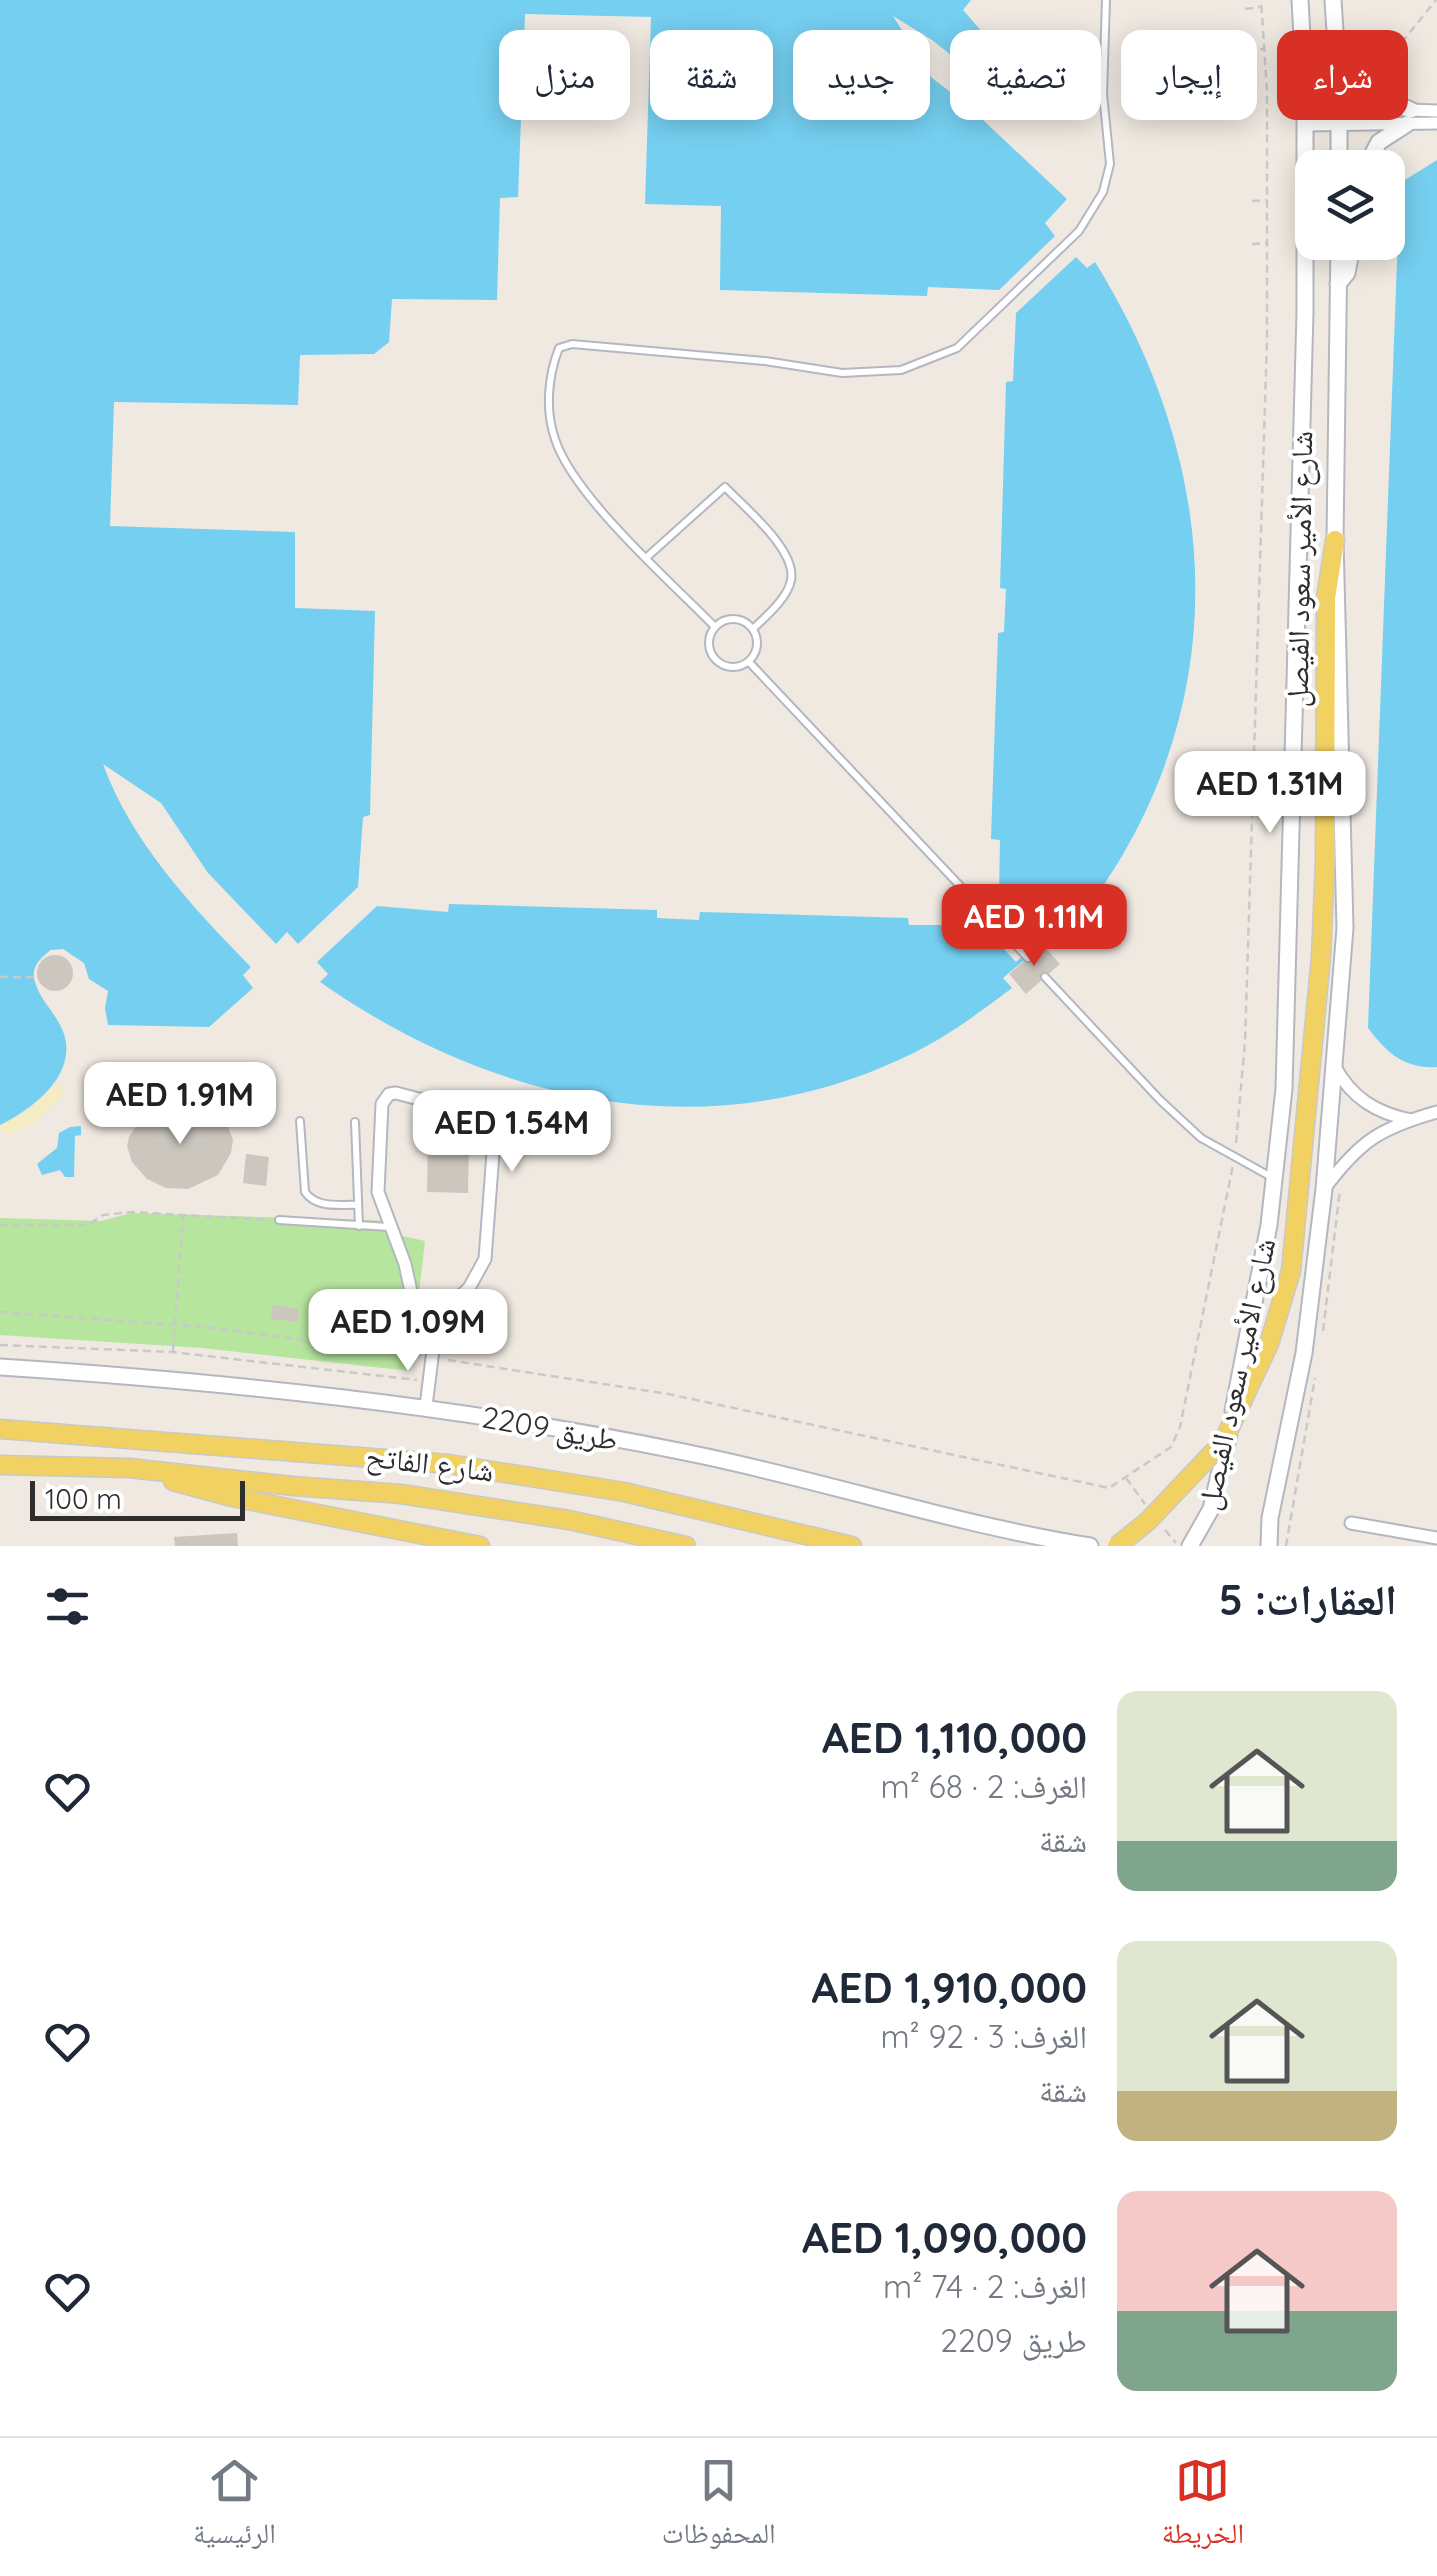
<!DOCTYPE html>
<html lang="ar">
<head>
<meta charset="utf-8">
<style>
	body { margin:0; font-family:Quicksand,"Noto Naskh Arabic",sans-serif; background:#f2f2f3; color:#1f2937; direction:rtl; height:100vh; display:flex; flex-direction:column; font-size:38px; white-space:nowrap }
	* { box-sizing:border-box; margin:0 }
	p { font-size:32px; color:#747a83 }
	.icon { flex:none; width:55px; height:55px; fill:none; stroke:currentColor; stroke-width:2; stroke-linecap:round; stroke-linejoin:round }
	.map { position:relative; height:1546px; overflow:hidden; direction:ltr }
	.details { display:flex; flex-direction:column; background:#fff; flex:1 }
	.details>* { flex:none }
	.hud { position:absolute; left:30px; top:30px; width:1378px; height:90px; direction:rtl; display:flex; gap:20px }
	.controls { position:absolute; left:1295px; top:150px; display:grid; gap:20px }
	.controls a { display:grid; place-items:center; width:110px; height:110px; border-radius:20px; background:#fff; box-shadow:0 5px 25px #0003; font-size:50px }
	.scale { position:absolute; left:30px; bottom:25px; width:215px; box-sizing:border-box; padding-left:10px; border:5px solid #2e2e2e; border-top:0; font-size:28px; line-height:35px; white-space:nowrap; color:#2e2e2e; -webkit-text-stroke:8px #fff; paint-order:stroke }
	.price { position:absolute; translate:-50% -85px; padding:0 22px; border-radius:20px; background:#fff; color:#222; font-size:32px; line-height:65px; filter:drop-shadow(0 2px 5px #0008) }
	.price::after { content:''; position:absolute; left:50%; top:60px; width:30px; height:22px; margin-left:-15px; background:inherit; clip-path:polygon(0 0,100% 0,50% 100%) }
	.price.on { background:#d93025; color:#fff }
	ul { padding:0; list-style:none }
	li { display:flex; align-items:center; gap:30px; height:250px; padding:0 40px }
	li span { display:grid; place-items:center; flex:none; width:280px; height:200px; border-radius:20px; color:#555 }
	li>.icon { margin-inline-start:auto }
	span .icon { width:120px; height:120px; fill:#fffc; stroke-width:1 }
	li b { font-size:42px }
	h2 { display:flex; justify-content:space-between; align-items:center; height:120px; padding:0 40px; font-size:42px }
	.pill { padding:0 35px; border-radius:20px; background:#fff; box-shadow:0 5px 25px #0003; font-size:35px; line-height:90px }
	.pill.on { background:#d93025; color:#fff }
	.tabs { display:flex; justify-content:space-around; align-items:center; height:140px; border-top:2px solid #e0e1e3; background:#fff; font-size:28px; color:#747a83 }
	.tabs a { display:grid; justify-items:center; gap:5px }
	.tabs .on { color:#d93025 }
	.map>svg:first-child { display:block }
	.green { fill:#b6e59e }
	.sand { fill:#f3ecc5 }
	.water { fill:#75cff0 }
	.pier { fill:#efe9e1 }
	.building { fill:#cbc7bf }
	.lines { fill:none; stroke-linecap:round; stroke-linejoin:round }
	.lane-casing { stroke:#b4b7c1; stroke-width:10 }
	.street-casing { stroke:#b4b7c1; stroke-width:15 }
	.secondary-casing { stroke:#b4b7c1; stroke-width:19 }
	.primary-casing { stroke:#c9c9c9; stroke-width:21 }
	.path { stroke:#c9c9c9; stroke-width:2.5; stroke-dasharray:8 5; stroke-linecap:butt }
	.lane { stroke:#fff; stroke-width:6 }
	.street { stroke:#fff; stroke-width:11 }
	.secondary { stroke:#fff; stroke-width:15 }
	.primary { stroke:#f2d163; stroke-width:18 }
	.primary-bridge-casing { stroke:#c9c9c9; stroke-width:21; stroke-linecap:butt }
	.primary-bridge { stroke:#f2d163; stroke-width:18 }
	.labels { text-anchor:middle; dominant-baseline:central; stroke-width:8; stroke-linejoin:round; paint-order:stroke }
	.street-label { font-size:30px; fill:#2e2e2e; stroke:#fff }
</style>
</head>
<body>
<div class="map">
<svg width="1437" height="1546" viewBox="0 0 1437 1546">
	<rect width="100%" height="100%" fill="#efe9e1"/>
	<!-- green -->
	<polygon class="green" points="131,1213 396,1221 397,1235 425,1241 410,1371 202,1348 0,1335 0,1218 101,1221"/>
	<!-- sand -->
	<polygon class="sand" points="58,1082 65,1093 36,1123 11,1135 0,1130 0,1125 25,1112"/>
	<!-- water -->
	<g class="water">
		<path d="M0 0H971L963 10 1020 75 1001 95 932 40 893 16 932 78 966 104 1067 199 1045 223 1055 236 999 290 928 287 927 296 720 290 721 206 645 204 651 17 525 14 518 197 500 198 497 300 392 299 389 342 374 354 300 355 298 405 114 402 110 526 295 532V608L375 611 370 815 363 817 358 887 298 944 287 932 276 944 208 873 161 803 103 764C131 842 194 909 251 967L243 975 253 988 209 1027 108 1025 105 1008 108 991 89 979 84 963 63 949 51 950C40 958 30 968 35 982 39 997 52 1010 59 1023 85 1068 37 1107 0 1125Z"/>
		<path d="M1437 160V1067C1404 1069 1387 1053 1368 1028L1400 183Z"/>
		<path d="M1076 257 1087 268 1095 262C1235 487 1234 742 1057 946L1049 939 1003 978 1012 988C977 1014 943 1040 903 1058 705 1151 493 1103 320 982L328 974 317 962 377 906 448 912 449 904 657 910V918L699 920 700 912 908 918 909 925H967L999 896 1000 840 991 839 998 633 1004 632 1006 589 1000 588 1006 382 1013 381 1016 313Z"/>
		<polygon points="81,1126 81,1135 75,1136 74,1177 65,1177 60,1170 42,1175 37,1164 57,1148 59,1133 70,1127"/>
	</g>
	<!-- pier -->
	<polygon class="pier" points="986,901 1031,949 1016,962 972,915"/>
	<!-- building -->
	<g class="building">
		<polygon points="1043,945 1060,964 1026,994 1009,974"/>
		<circle cx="55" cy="973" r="18"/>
		<polygon points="176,1104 193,1106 219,1119 228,1127 233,1140 231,1153 218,1175 188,1189 166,1188 147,1179 132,1162 127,1146 129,1137 142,1118"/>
		<polygon points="428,1132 453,1132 453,1141 469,1141 468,1193 427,1192"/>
		<polygon points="246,1154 269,1157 266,1186 243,1183"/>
		<polygon points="272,1305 299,1309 298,1322 271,1319"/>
		<polygon points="237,1533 238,1546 175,1546 174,1537"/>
	</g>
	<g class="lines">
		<!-- lane casing -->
		<g class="lane-casing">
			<g id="lane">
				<path d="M647 557 725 487C744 507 797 550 791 580 788 598 765 617 753 629"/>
				<circle cx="733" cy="643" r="24"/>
				<path d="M715 627C671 582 573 496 555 439 545 410 548 376 559 348L572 344 765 361 842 373 901 370 957 348 1079 231 1103 192 1110 164 1103 94 1106 0"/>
				<polyline points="749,662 1028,958"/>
				<polyline points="1045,977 1160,1100 1201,1138 1273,1178"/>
				<path d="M300 1121 305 1192C317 1209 340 1204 358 1205"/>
				<polyline points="355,1122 359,1226"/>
				<polyline points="279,1220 389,1227"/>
			</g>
		</g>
		<!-- street casing -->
		<g class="street-casing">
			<g id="street">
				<polyline points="1305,106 1437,111"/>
				<polyline points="1306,125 1437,123"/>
				<path d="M1335 1067C1352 1098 1376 1113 1411 1120"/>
				<path d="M1324 1189C1360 1141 1380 1128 1437 1112"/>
				<polyline points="426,1406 436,1326 445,1310 469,1288 485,1259 494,1140 491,1127 476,1114 396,1093 389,1094 382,1104 378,1192 405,1264 416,1315 431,1346"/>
				<polyline points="1351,1523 1437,1538"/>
			</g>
		</g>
		<!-- secondary casing -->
		<g class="secondary-casing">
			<g id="secondary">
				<polyline points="1333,0 1339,93 1339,168"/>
				<path d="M1338 45C1355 78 1376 98 1411 110"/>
				<polyline points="1365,168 1379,142 1407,124"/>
				<polyline points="1338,284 1347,273 1353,242"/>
				<path d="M0 1367C230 1382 458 1406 684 1452 820 1479 952 1524 1090 1546"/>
				<polyline points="1233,1411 1269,1225 1284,1089 1305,312 1305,92 1300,0"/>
				<polyline points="1190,1546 1211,1509 1229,1434"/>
				<polyline points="1269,1546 1270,1518 1304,1353 1324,1189 1345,928 1335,540 1339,242"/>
			</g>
		</g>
		<!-- primary casing -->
		<g class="primary-casing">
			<g id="primary">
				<polyline points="1291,1271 1321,957 1325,862 1326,598 1335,540"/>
				<polyline points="0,1429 449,1464 624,1492 852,1546"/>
				<polyline points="0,1465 129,1468 293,1486 401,1494 569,1520 686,1546"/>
				<polyline points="173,1481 232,1497 480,1546"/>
			</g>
		</g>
		<!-- path -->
		<g class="path">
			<polyline points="1245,9 1260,7"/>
			<polyline points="1247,50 1264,49"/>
			<polyline points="1377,73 1436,0"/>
			<polyline points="1252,201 1267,200"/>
			<polyline points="1252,244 1266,243"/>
			<polyline points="0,977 37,977"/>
			<polyline points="1236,1143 1245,1042 1267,340 1267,91 1261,0"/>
			<polyline points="0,1225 88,1225 103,1215 132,1212 267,1220"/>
			<polyline points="0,1312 207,1327 420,1356"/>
			<polyline points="1323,1331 1340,1190"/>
			<polyline points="0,1345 172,1352 417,1380"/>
			<polyline points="173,1351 183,1215"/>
			<polyline points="448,1360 668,1394 1109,1488 1171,1447 1180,1427 1233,1165"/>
			<polyline points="1126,1478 1145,1504"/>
			<polyline points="1165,1530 1176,1543"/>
			<polyline points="1286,1546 1315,1378"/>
		</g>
		<!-- lane -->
		<use href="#lane" class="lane"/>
		<!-- street -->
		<use href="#street" class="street"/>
		<!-- secondary -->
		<use href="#secondary" class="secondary"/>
		<!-- primary -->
		<use href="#primary" class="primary"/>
		<!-- primary-bridge casing -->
		<g class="primary-bridge-casing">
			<polyline id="primary-bridge" points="1117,1546 1148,1521 1223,1442 1269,1344 1291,1271"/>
		</g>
		<!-- primary-bridge -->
		<use href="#primary-bridge" class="primary-bridge"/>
	</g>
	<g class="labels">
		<!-- street labels -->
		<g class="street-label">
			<text transform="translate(1299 569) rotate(-89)">شارع الأمير سعود الفيصل</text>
			<text transform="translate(1236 1374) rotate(-78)">شارع الأمير سعود الفيصل</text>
			<text transform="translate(550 1428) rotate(10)">طريق 2209</text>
			<text transform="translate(430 1463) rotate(7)">شارع الفاتح</text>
		</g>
	</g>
</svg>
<div class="controls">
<a><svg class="icon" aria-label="layers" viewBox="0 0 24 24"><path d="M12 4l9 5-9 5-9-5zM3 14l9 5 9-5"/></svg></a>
</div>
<div class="scale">100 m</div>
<b class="price" style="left:1270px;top:836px">AED 1.31M</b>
<b class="price on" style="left:1034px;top:969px">AED 1.11M</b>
<b class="price" style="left:180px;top:1147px">AED 1.91M</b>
<b class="price" style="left:512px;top:1175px">AED 1.54M</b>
<b class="price" style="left:408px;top:1374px">AED 1.09M</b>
<div class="hud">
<a class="pill on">شراء</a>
<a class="pill">إيجار</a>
<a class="pill">تصفية</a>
<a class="pill">جديد</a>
<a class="pill">شقة</a>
<a class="pill">منزل</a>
</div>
</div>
<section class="details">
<h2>العقارات: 5<svg class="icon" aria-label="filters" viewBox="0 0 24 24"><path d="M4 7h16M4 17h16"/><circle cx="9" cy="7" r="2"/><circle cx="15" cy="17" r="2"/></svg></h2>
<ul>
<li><span style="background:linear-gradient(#dfe7d0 75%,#7fa58c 0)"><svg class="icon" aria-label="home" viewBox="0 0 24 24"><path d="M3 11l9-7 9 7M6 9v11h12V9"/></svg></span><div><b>AED 1,110,000</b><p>الغرف: 2 · 68 m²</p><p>شقة</p></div><svg class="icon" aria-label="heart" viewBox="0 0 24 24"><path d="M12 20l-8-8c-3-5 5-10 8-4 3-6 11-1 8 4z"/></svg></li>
<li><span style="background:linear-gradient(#dfe7d0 75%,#c2b280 0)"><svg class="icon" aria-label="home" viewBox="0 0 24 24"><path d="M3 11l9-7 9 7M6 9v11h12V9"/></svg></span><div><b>AED 1,910,000</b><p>الغرف: 3 · 92 m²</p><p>شقة</p></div><svg class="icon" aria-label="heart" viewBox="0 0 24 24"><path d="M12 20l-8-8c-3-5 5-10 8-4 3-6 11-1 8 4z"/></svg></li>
<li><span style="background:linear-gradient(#f6c9c9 60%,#7fa58c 0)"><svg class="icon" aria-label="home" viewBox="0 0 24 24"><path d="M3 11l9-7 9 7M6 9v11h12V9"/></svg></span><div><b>AED 1,090,000</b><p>الغرف: 2 · 74 m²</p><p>طريق 2209</p></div><svg class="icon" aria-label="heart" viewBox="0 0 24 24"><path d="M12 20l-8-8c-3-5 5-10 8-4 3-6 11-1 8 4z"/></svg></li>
</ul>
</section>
<nav class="tabs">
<a class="on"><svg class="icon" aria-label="map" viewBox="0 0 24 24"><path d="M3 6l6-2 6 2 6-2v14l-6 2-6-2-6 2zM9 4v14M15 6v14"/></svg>الخريطة</a>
<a><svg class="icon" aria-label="saved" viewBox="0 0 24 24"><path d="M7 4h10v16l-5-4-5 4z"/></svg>المحفوظات</a>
<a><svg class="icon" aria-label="home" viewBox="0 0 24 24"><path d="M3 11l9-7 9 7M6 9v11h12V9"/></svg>الرئيسية</a>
</nav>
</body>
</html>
